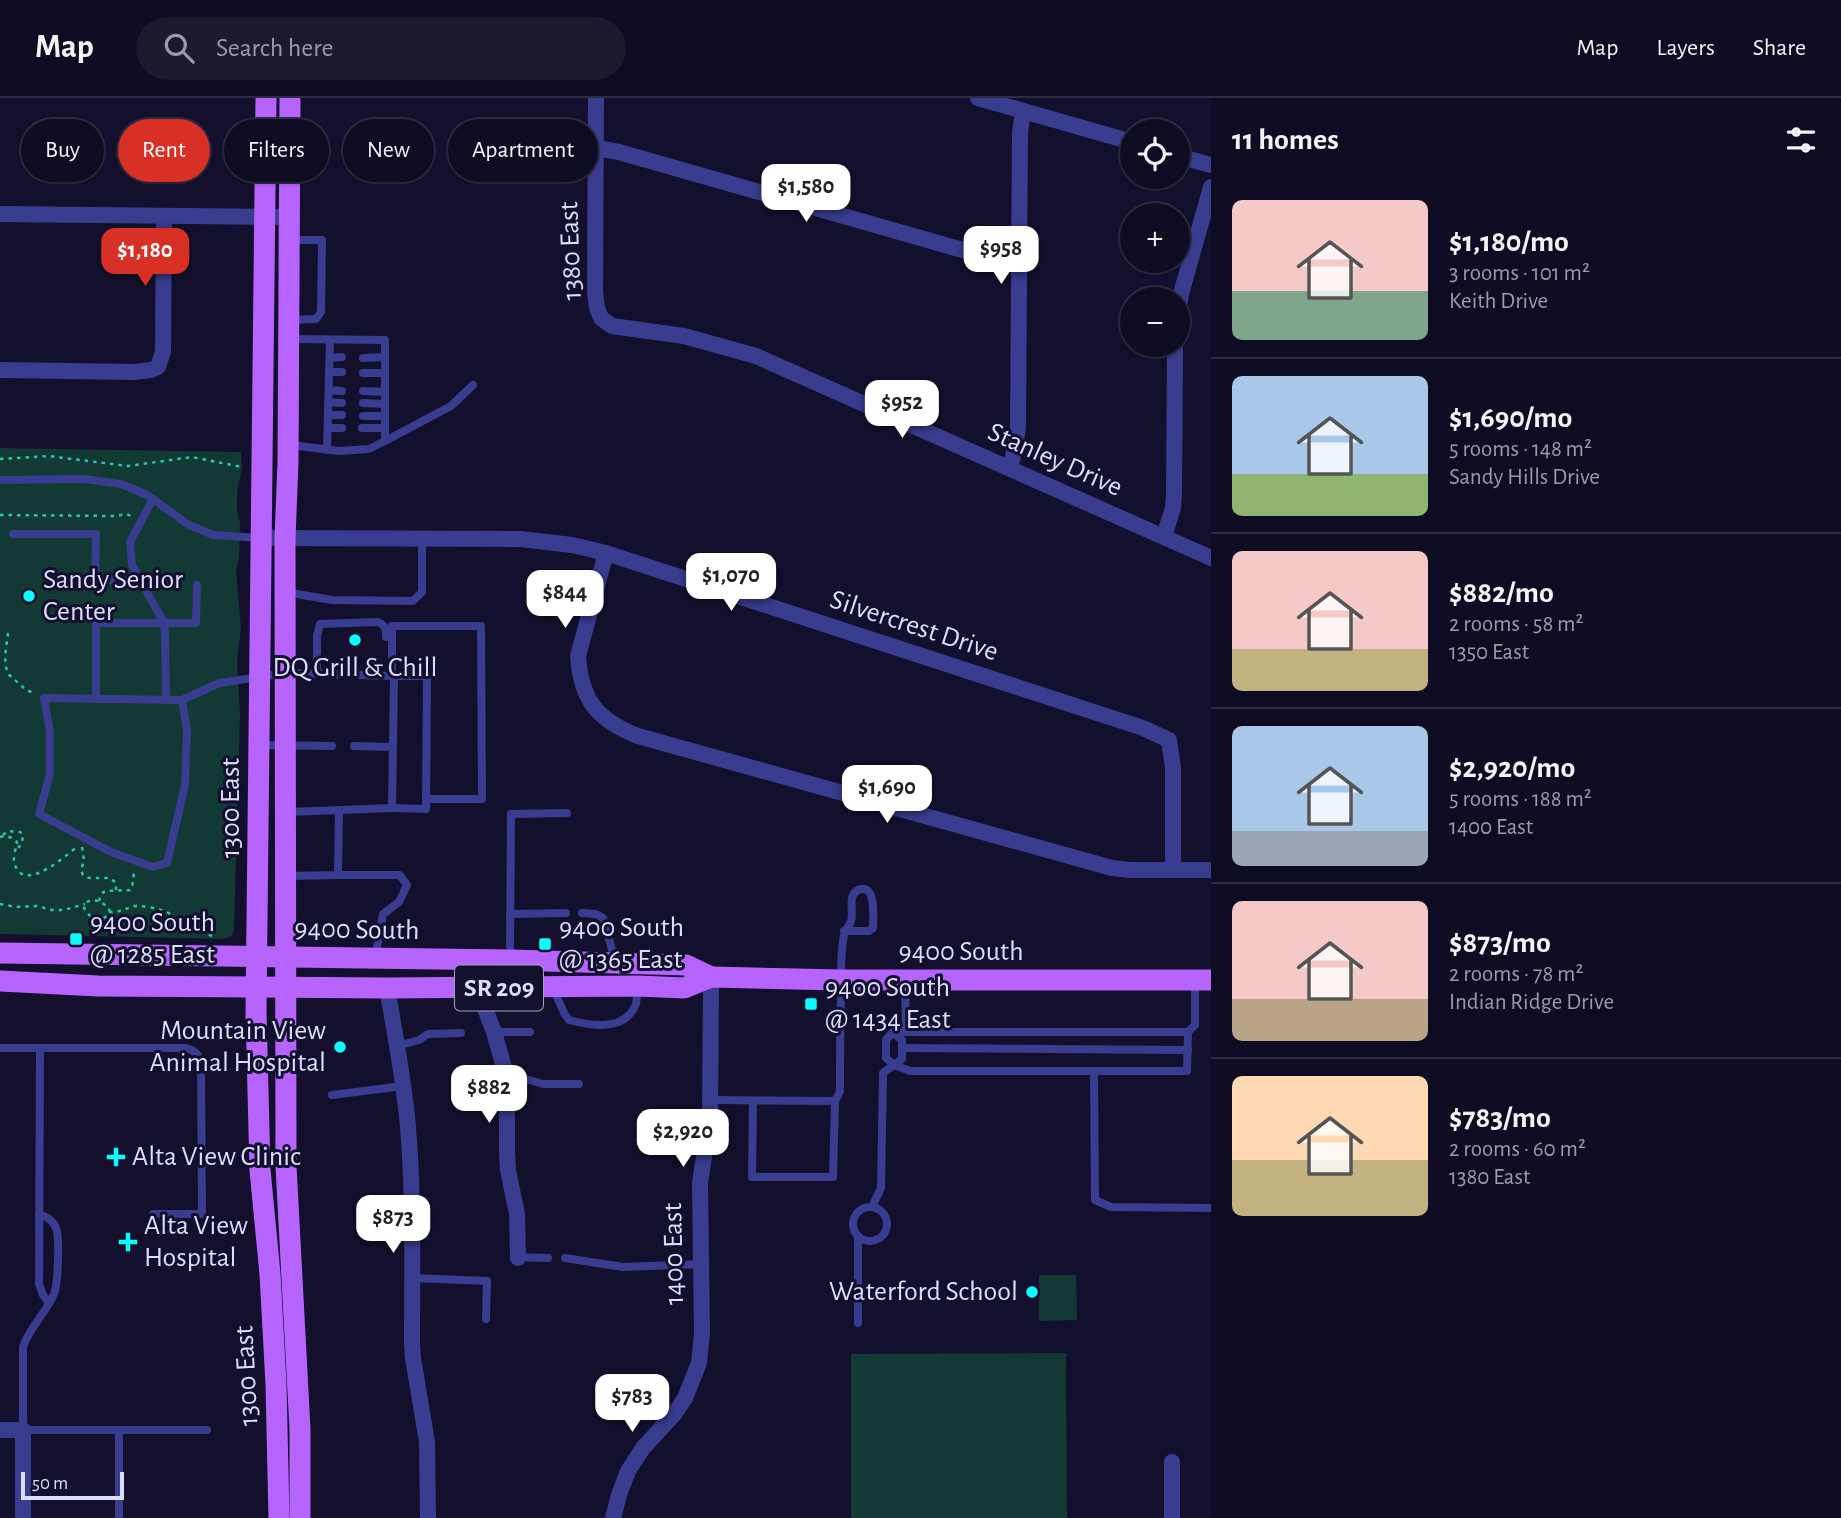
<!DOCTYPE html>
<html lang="en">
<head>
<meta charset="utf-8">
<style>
	body { margin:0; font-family:"Alegreya Sans",sans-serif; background:#1c1a2f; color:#f1f3f6; height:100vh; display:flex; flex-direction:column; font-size:26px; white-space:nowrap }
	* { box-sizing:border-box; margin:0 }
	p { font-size:23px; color:#9b9ba5 }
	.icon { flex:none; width:38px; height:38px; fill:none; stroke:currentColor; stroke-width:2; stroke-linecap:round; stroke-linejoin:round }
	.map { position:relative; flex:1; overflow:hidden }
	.details { display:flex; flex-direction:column; background:#0e0c22; width:630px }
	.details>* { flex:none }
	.top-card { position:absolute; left:21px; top:21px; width:665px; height:63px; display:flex; gap:14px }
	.buttons { position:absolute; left:1120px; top:21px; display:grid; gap:14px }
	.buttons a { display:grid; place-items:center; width:70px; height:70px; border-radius:50%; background:#0e0c22; box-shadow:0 2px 5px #0004,0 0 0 2px #2e2c40; font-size:35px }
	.scale { position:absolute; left:21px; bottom:18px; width:103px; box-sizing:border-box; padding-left:7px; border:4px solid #deddff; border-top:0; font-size:19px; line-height:24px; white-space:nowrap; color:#deddff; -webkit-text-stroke:5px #13102e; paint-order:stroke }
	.price { position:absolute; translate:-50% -60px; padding:0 16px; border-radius:14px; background:#fff; color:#222; font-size:23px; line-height:46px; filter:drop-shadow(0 2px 4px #0008) }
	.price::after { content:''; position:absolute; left:50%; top:42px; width:21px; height:16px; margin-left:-10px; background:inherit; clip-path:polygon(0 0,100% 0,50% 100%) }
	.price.active { background:#d93025; color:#fff }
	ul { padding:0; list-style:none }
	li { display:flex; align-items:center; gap:21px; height:175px; padding:0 21px }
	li+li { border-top:2px solid #2e2c40 }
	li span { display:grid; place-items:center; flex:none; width:196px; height:140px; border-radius:10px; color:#555 }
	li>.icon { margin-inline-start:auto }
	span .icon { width:84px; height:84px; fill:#fffc; stroke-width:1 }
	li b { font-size:30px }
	h2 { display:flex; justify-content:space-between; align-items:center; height:84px; padding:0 21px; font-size:30px }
	.chip { padding:0 24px; border-radius:32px; background:#0e0c22; box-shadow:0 2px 5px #0004,0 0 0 2px #2e2c40; font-size:24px; line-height:63px }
	.chip.active { background:#d93025; color:#fff }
	header { display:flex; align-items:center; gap:42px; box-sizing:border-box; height:98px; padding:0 35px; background:#0e0c22; border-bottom:2px solid #2e2c40 }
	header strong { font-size:33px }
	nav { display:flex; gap:38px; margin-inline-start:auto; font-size:24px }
	.search { width:490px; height:63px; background:#1c1a2f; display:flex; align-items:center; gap:18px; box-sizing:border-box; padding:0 24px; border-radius:38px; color:#9b9ba5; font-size:26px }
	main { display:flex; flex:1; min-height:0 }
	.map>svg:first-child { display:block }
	.park { fill:#123934 }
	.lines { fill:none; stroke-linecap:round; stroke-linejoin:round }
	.path { stroke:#28c8b0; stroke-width:2.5; stroke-dasharray:3.5 5; stroke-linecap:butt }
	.lane { stroke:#383d90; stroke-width:8 }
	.street { stroke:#383d90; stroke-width:16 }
	.primary { stroke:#b764ff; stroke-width:21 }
	.poi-dot { fill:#09fdff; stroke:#13102e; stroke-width:2.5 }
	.labels { text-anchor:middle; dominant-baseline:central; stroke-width:6; stroke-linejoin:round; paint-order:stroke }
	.shield { fill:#13102e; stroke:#a1a0c0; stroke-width:2 }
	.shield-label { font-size:26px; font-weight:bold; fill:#deddff }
	.street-label { font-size:28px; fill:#deddff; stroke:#13102e }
	.poi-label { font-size:28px; fill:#deddff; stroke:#13102e; text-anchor:start }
</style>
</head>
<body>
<header>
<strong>Map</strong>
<div class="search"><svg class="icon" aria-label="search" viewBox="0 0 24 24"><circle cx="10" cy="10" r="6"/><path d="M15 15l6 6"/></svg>Search here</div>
<nav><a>Map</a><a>Layers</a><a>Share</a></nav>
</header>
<main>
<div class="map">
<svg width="1211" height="1420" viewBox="0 0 1211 1420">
	<rect width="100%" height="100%" fill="#13102e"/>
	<!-- park -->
	<g class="park">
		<polygon points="0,350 241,354 242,369 237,394 237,413 240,424 239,461 236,472 241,530 237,563 240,616 234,833 232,838 223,841 0,836"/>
		<polygon points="1039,1177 1076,1177 1077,1222 1039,1223"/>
		<polygon points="1066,1255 1067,1420 851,1420 851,1256"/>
	</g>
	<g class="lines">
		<!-- path -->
		<g class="path">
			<polyline points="0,361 48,358 128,368 192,359 242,369"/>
			<polyline points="0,417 114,418 127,416 132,419"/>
			<polyline points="8,535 5,559 7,575 25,591 35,596"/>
			<polyline points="3,737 8,733 20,734 23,736 22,745 16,753"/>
			<path d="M0 739C7 737 11 739 17 744 16 751 12 760 15 767 25 795 65 758 77 749"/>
			<polyline points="82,749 84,762 81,772 83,777 89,780 110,780 116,785 116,792"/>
			<polyline points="99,803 101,796 105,793 130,792 132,790 134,775"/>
			<polyline points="0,806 16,809 37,808 52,812 64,812 85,806"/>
			<path d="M110 814 108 809 99 803 91 802 87 804 84 810 90 818 102 821 109 817 110 814C119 814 123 812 131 809 138 806 164 811 170 816 174 819 177 825 180 830L203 833 213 839"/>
		</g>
		<!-- lane -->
		<g class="lane">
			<polyline points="290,142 322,142 321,214 316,221 291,222"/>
			<polyline points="330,260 342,259"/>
			<polyline points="363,260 385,259"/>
			<polyline points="329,274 342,274"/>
			<polyline points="363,275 385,275"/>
			<polyline points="329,292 342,293"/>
			<polyline points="363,293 385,294"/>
			<polyline points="328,304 342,305"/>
			<polyline points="363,305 385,306"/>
			<polyline points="328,317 342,317"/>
			<polyline points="363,318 385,318"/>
			<polyline points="328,330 342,330"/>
			<polyline points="362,330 385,330"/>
			<polyline points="385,343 451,308 473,287"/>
			<polyline points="291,347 339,353 369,351 385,343 385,242 291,241"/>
			<polyline points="327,352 330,242"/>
			<polyline points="0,382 84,381 121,386 147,397 189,427 213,437 259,440"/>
			<polyline points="153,401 130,444 132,467 164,525 165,535 166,602"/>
			<polyline points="13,436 96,436 95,482 122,482 137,476"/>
			<polyline points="285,494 332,502 413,503 422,494 422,441"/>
			<path d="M317 575V538L320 526 378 524C386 528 386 531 386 539"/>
			<polyline points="392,578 392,528 481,528 482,701 426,701"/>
			<polyline points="96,601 96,525 196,525 197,487"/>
			<polyline points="182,602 44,600 50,634 50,676 39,716 111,754 153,769 167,765 185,687 187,632 182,602 219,585 286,575 394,578 392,710 288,714"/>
			<polyline points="262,647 332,648"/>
			<polyline points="354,648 393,649"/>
			<polyline points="392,710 426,711 427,578 394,578"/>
			<polyline points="338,777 400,777 407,787 399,804 383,816 375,860"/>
			<polyline points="286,778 338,777 339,712"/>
			<polyline points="582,815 596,816 603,820 615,862"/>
			<polyline points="510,816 566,815"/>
			<polyline points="510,859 511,716 567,715"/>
			<polyline points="905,882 906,934"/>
			<path d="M553 890 564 915 569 922C591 928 625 934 636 906 637 901 637 894 638 889"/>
			<polyline points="494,934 530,934"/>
			<polyline points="1188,934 1187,973 910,973 894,967 886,960 886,942 893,934 1188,934 1195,927 1195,885"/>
			<polyline points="397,948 419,942 428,936 461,935"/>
			<path d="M0 950H185C195 952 201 958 201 968L202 1116H153"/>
			<polyline points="40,950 39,1186 43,1197 49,1205"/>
			<polyline points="902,950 1188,952"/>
			<polyline points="1094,973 1095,1102 1111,1109 1211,1110"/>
			<polyline points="507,980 522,980 543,986 579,986"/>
			<polyline points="332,997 403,988"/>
			<path d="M711 1002 835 1003 840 993C840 962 840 932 841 901 841 880 840 857 844 837 845 831 850 828 851 823 854 814 847 797 858 792 877 784 873 821 873 830L869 833H844"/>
			<polyline points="753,1003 752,1079 833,1079 835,1003"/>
			<polyline points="872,1109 881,1090 883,975 902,961 902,942 893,934"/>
			<circle cx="870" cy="1126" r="17"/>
			<path d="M39 1116C47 1119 53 1122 56 1130 60 1139 58 1187 54 1196 46 1215 29 1230 23 1249V1332H207"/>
			<polyline points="858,1138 858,1225"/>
			<polyline points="518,1159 548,1160"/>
			<polyline points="565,1160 623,1169 702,1166"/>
			<polyline points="412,1180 487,1183 486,1221"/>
			<polyline points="119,1332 119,1420"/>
		</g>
		<!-- street -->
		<g class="street">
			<polyline points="596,0 595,194 597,210 601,220 612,228 684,238 756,258 1211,460"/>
			<polyline points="978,0 1132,44"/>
			<polyline points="596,50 619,54 987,159 1019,162"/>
			<polyline points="1178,58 1211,67"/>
			<polyline points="0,116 289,119"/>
			<polyline points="1178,217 1181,196 1211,89"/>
			<polyline points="0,272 134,274 151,272 158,269 163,254 164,118"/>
			<polyline points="1010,370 1015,351 1018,329 1020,35 1023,13"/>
			<polyline points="1164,438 1173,410 1174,398 1175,247"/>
			<polyline points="262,440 520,441 572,447 606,455 1143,630 1169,642 1173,670 1173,772"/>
			<path d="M606 455 578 558C581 602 597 622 638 638L1112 770 1130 772H1211"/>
			<path d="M387 890C395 936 404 982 408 1029 414 1101 412 1173 412 1245L413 1260 427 1344 428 1420"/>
			<polyline points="477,890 494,934 507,980 507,1053 508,1072 517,1116 518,1160"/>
			<polyline points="0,1332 23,1332 23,1420"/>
			<polyline points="1172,1364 1172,1420"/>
			<polyline points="613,1420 619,1397 628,1373 643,1350 675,1315 685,1300 699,1265 702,1235 700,1085 710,1019 711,879"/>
		</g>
		<!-- primary -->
		<g class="primary">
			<polyline points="266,0 256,914 260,1072 270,1176 276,1286 279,1420"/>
			<polyline points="290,0 288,364 285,441 286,1068 300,1331 300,1420"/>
			<polyline points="0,855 510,862 686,867 711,879"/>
			<polyline points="0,883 98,888 387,890 638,888 684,890 711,879 841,882 1211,882"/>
		</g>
	</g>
	<!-- markers -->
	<g class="poi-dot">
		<circle cx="29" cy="498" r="7"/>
		<circle cx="355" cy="542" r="7"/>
		<rect x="69" y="834" width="14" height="14" rx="3.5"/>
		<rect x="538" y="839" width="14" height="14" rx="3.5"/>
		<rect x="804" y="899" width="14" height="14" rx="3.5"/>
		<circle cx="340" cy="949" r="7"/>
		<path d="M112.5 1048.5h7v7h7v7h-7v7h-7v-7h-7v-7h7z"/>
		<path d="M124.5 1133.5h7v7h7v7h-7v7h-7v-7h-7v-7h7z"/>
		<circle cx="1032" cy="1194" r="7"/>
	</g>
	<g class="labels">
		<!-- shield labels -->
		<rect class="shield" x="455" y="867.5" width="88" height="45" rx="5"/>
		<g class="shield-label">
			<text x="499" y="890">SR 209</text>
		</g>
		<!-- street labels -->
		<g class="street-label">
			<text transform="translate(571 153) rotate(-92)">1380 East</text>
			<text transform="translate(1055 362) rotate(24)">Stanley Drive</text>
			<text transform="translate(914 528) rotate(18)">Silvercrest Drive</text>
			<text transform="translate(231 710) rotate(-90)">1300 East</text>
			<text transform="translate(357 832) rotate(1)">9400 South</text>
			<text x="961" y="854">9400 South</text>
			<text transform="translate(674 1156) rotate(-91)">1400 East</text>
			<text transform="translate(247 1278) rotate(-93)">1300 East</text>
		</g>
		<!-- poi labels -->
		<g class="poi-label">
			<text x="43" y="482">Sandy Senior<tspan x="43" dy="32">Center</tspan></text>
			<text x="355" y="570" text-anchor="middle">DQ Grill &amp; Chill</text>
			<text x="90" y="825">9400 South<tspan x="90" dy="32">@ 1285 East</tspan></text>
			<text x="559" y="830">9400 South<tspan x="559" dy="32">@ 1365 East</tspan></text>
			<text x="825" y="890">9400 South<tspan x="825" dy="32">@ 1434 East</tspan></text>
			<text x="326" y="933" text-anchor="end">Mountain View<tspan x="326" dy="32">Animal Hospital</tspan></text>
			<text x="132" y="1059">Alta View Clinic</text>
			<text x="144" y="1128">Alta View<tspan x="144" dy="32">Hospital</tspan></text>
			<text x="1018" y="1194" text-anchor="end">Waterford School</text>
		</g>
	</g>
</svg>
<div class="buttons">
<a><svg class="icon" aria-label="locate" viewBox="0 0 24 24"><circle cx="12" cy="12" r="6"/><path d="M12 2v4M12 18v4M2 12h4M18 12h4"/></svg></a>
<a>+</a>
<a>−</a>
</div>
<div class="scale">50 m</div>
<b class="price" style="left:806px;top:126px">$1,580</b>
<b class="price" style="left:1001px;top:188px">$958</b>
<b class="price active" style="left:145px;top:190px">$1,180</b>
<b class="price" style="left:902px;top:342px">$952</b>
<b class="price" style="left:731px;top:515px">$1,070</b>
<b class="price" style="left:565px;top:532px">$844</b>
<b class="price" style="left:887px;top:727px">$1,690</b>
<b class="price" style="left:489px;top:1027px">$882</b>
<b class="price" style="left:683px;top:1071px">$2,920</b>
<b class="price" style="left:393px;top:1157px">$873</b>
<b class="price" style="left:632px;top:1336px">$783</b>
<div class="top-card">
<a class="chip">Buy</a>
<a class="chip active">Rent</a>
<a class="chip">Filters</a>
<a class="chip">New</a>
<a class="chip">Apartment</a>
</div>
</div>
<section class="details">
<h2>11 homes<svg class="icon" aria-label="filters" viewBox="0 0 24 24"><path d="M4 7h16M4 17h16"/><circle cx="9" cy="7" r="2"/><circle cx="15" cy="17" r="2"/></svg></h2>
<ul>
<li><span style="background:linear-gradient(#f6c9c9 65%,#7fa58c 0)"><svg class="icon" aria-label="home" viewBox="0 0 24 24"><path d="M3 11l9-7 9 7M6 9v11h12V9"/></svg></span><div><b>$1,180/mo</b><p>3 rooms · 101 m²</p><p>Keith Drive</p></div></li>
<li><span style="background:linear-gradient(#a9c7e8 70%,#8fb573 0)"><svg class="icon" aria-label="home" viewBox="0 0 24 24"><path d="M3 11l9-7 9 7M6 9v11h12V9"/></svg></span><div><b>$1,690/mo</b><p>5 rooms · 148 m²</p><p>Sandy Hills Drive</p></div></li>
<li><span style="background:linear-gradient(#f6c9c9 70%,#c2b280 0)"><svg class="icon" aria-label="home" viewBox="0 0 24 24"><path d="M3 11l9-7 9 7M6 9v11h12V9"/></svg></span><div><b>$882/mo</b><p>2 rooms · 58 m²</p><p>1350 East</p></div></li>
<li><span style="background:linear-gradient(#a9c7e8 75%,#9aa5b1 0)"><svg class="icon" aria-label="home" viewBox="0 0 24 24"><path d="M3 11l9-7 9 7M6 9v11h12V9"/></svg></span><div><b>$2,920/mo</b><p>5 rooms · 188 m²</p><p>1400 East</p></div></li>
<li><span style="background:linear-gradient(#f6c9c9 70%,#b9a48a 0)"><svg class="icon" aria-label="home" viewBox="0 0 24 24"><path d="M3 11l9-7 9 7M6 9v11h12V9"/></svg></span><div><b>$873/mo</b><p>2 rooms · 78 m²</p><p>Indian Ridge Drive</p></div></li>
<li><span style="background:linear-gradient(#ffd9b3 60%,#c2b280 0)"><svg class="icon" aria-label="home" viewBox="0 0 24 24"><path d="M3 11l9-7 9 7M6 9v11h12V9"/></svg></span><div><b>$783/mo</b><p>2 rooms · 60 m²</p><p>1380 East</p></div></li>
</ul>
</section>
</main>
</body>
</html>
